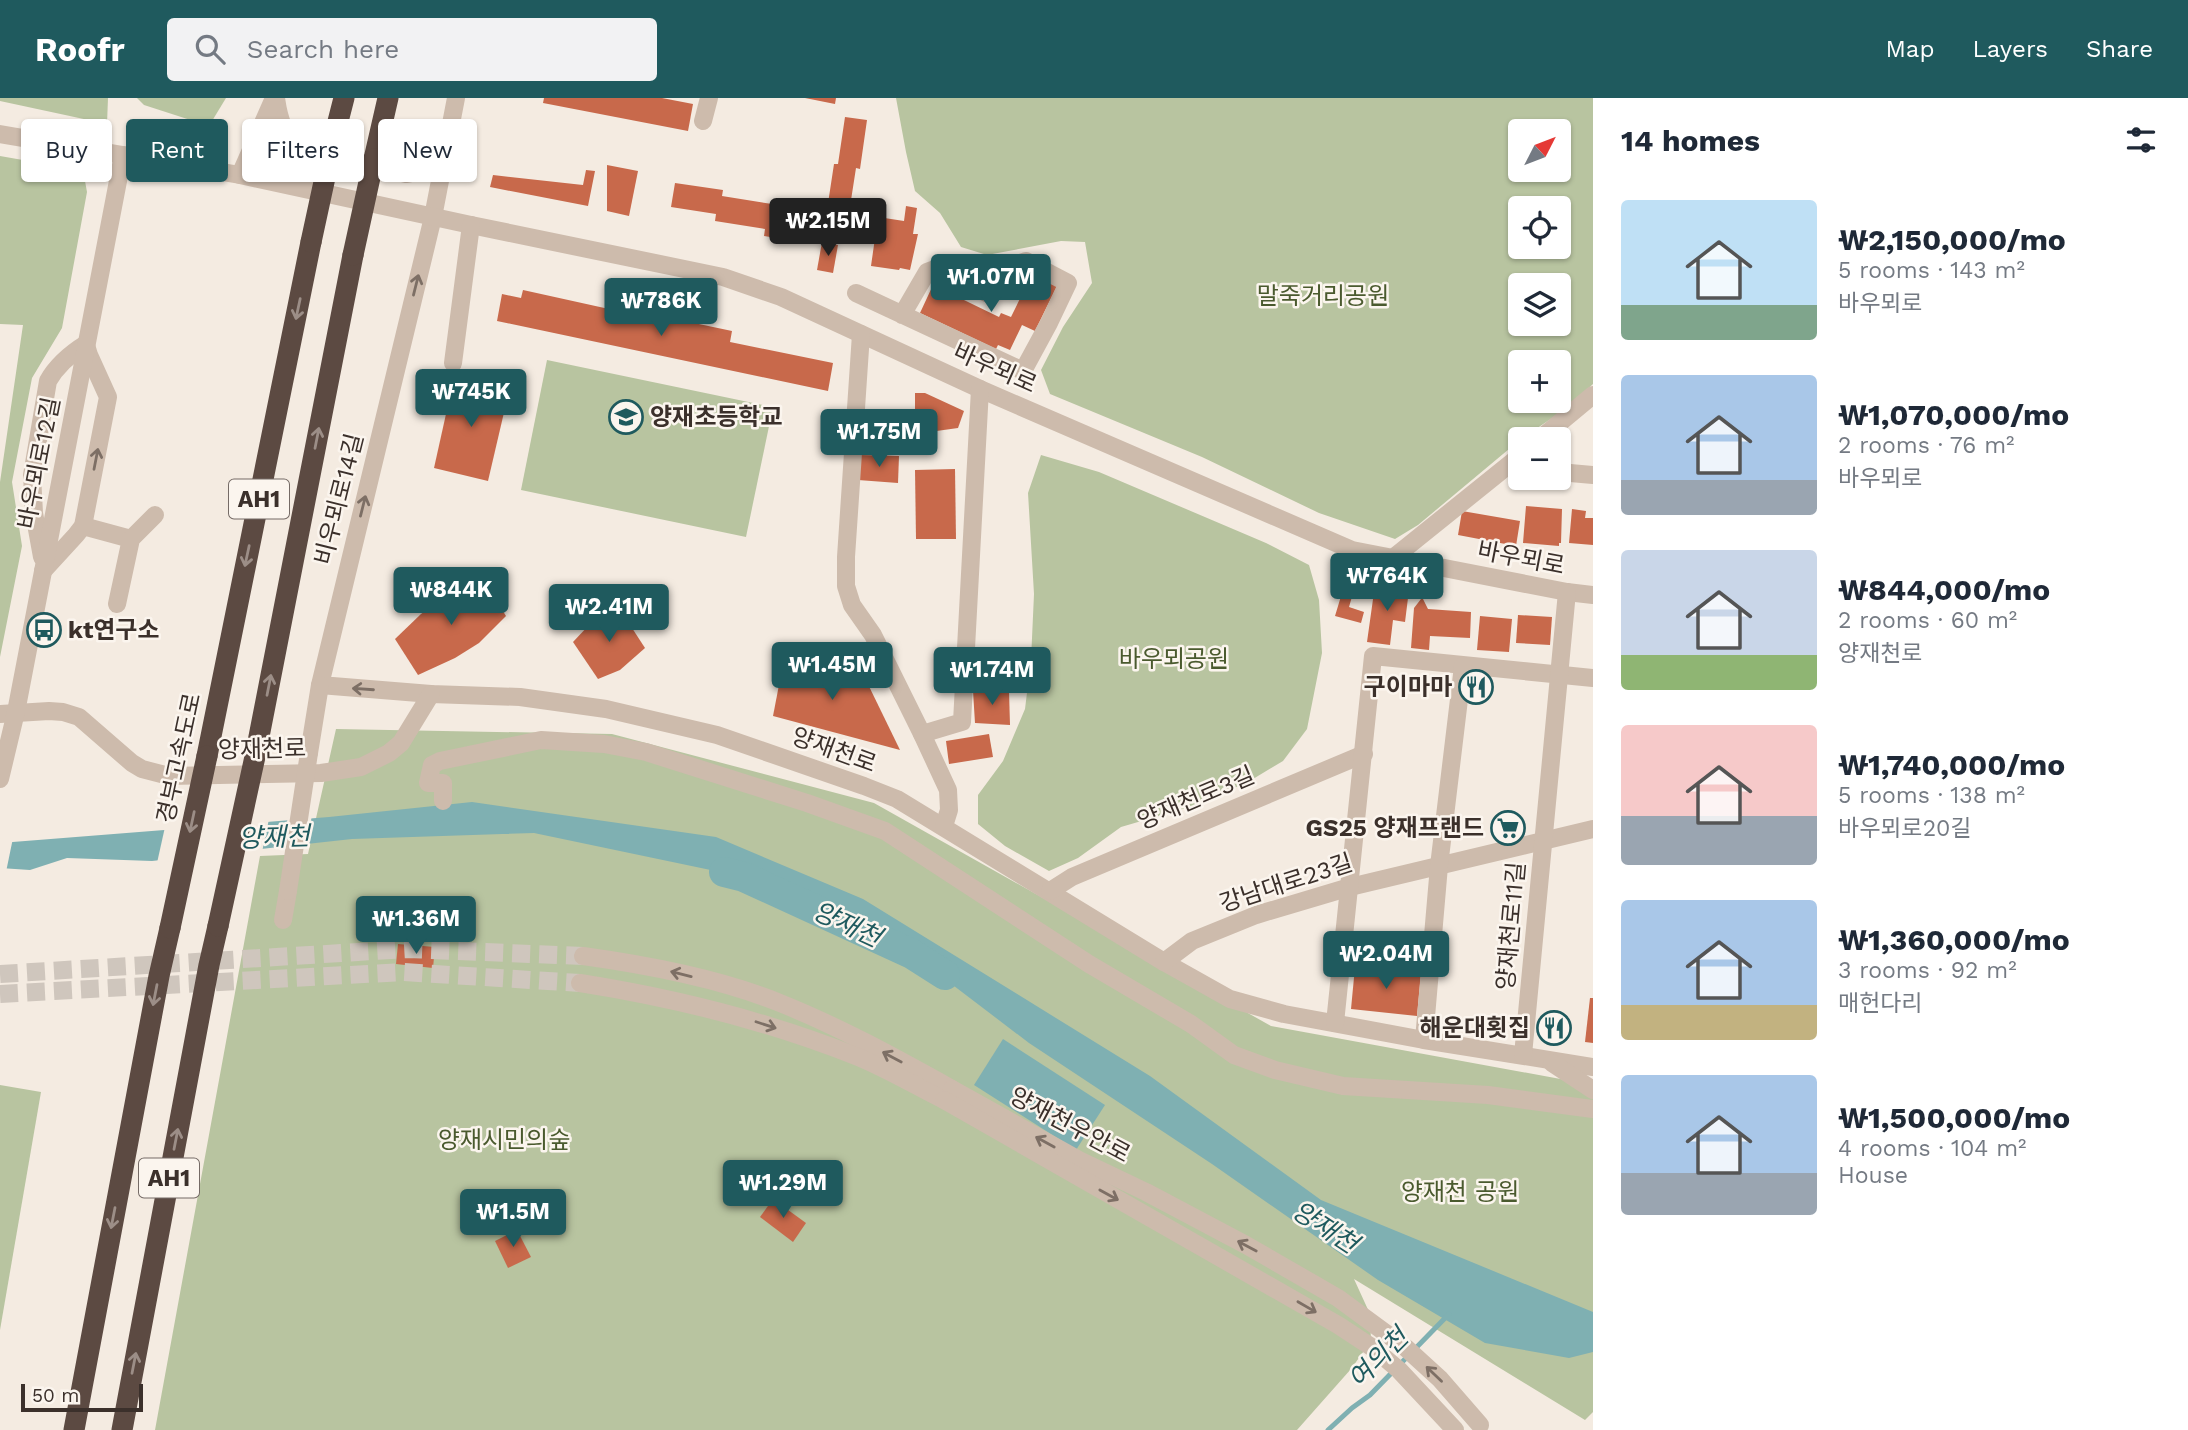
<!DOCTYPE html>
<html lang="en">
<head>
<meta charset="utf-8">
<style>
	body { margin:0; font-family:"Work Sans","Noto Sans KR",sans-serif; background:#f2f2f3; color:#1f2937; height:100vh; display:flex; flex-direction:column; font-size:26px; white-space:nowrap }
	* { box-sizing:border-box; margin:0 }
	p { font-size:23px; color:#747a83 }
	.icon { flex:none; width:38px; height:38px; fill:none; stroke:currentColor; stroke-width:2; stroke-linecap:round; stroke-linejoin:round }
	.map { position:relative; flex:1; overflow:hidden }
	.details { display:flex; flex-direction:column; background:#fff; width:595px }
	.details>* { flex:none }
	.top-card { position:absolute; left:21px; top:21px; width:665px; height:63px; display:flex; gap:14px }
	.needle { width:46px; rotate:48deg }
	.tools { position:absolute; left:1508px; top:21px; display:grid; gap:14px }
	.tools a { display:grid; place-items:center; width:63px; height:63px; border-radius:7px; background:#fff; box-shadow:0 2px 5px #0004; font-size:35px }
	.scale { position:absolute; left:21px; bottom:18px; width:122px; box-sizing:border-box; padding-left:7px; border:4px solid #3b302b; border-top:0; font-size:19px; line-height:24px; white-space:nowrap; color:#3b302b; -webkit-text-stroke:5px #fbf5ee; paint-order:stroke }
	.price { position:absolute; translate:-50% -60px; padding:0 16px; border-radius:7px; background:#1f5a5e; color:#fff; font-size:23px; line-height:46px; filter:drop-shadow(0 2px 4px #0008) }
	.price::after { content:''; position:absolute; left:50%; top:42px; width:21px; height:16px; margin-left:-10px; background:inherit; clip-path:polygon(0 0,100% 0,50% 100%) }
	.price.on { background:#222; color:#fff }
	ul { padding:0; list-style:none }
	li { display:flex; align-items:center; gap:21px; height:175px; padding:0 28px }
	li span { display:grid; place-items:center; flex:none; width:196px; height:140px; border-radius:7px; color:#555 }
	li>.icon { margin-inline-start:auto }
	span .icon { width:84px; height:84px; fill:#fffc; stroke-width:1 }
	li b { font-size:30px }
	h2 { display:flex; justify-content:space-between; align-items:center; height:84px; padding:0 28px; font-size:30px }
	.chip { padding:0 24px; border-radius:7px; background:#fff; box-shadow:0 2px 5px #0004; font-size:24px; line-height:63px }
	.chip.on { background:#1f5a5e; color:#fff }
	header { display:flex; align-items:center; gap:42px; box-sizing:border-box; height:98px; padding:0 35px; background:#1f5a5e; color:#fff }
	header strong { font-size:33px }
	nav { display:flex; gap:38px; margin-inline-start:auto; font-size:24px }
	.search { width:490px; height:63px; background:#f2f2f3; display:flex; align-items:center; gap:18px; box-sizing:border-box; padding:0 24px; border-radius:7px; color:#747a83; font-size:26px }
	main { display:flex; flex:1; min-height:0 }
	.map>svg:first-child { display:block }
	.green { fill:#b8c4a0; fill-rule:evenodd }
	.water { fill:#7fb0b2 }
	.pier { fill:#f4ebe1 }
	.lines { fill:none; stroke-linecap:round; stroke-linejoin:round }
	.stream { stroke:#7fb0b2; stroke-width:5 }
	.river { stroke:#7fb0b2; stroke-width:30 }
	.building { fill:#c8694b }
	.minor-tunnel { stroke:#cfc6bd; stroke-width:18; stroke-dasharray:18 9; stroke-linecap:butt }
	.minor { stroke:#cdbbac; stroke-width:18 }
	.highway { stroke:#5c4a42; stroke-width:21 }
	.minor-bridge { stroke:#cdbbac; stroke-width:18 }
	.highway-bridge { stroke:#5c4a42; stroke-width:21 }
	.oneway { stroke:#7d6f65 }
	.oneway2 { stroke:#9c8e87 }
	.labels { text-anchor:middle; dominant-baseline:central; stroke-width:5; stroke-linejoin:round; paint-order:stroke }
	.shield { fill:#fbf5ee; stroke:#756b66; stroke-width:2 }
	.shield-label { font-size:23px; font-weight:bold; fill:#3b302b }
	.park-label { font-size:24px; fill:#4a5a2e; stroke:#fbf5ee }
	.street-label { font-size:24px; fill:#3b302b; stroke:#fbf5ee }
	.poi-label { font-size:24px; font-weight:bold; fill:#3b302b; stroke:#fbf5ee; text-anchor:end }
	.water-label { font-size:26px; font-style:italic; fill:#1f5a5e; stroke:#fbf5ee }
</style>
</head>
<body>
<header>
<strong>Roofr</strong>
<div class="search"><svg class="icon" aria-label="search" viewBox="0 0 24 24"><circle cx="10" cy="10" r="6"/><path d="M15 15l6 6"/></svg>Search here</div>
<nav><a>Map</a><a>Layers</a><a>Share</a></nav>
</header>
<main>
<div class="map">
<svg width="1593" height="1332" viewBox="0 0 1593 1332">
	<rect width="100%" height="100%" fill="#f4ebe1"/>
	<!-- green -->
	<g class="green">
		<polygon points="0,0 108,0 107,26 0,3"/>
		<polygon points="137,0 226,0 209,28 144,7"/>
		<path d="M896 0H1593V286L1567 310 1521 341 1418 427 1395 441 1319 415 1202 359 1050 296 1041 272 1063 229 1092 185 1085 144 1061 143 987 157 961 149 940 115 915 93 906 54ZM1521 33H1559V72H1521ZM1521 110H1559V149H1521ZM1521 187H1559V226H1521ZM1521 264H1559V303H1521Z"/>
		<polygon points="0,58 74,71 85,83 87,94 62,230 32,280 12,384 22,448 0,559 0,384 23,227 0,226"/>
		<polygon points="547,262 773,309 746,439 521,392"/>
		<polygon points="1041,357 1099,374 1266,445 1309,467 1319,502 1322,555 1307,631 1283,663 1253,681 1203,705 1121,729 1078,760 1049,773 1005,748 978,726 978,697 1003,663 1025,611 1031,562 1034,496 1028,395"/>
		<polygon points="336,631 612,636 874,705 1271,928 1593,987 1593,1314 1585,1322 1354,1181 1370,1216 1371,1243 1351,1271 1297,1332 155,1332 260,758 308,756"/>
		<polygon points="0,987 41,994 0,1232"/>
	</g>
	<!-- water -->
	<g class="water">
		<polygon points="472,704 716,739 863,801 1150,978 1321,1102 1593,1214 1593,1254 1569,1260 1485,1245 1378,1182 1212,1066 1029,945 912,856 744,779 534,735 352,741 152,763 67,760 30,772 0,770 0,745 329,719"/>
		<polygon points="1003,941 1105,1007 1076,1052 974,987"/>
	</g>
	<!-- pier -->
	<g class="pier">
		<polygon points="312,717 306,749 281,752 288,719"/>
		<polygon points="269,721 262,754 157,765 165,729"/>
		<polygon points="13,740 6,774 0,774 0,741"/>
	</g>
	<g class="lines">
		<!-- stream -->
		<polyline class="stream" points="1328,1332 1352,1310 1370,1297 1449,1216"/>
		<!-- river -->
		<polyline class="river" points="724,774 744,779 912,856 945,877"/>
	</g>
	<!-- building -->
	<g class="building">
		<polygon points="544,0 662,0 693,6 688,33 543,5"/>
		<polygon points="805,0 836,0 835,6"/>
		<polygon points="845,19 867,22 860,71 856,70 849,115 827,112 834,66 838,66"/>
		<polygon points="607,67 638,73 629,118 607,113"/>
		<polygon points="586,72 595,73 588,108 490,89 493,77 583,87"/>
		<polygon points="675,85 723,92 722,98 772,106 770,113 818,121 814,146 764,138 765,131 715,123 716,116 671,109"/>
		<polygon points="906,108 917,110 913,136 918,136 910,172 900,170 899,172 871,168 878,119 904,123"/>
		<polygon points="822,144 838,147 833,175 817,172"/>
		<polygon points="1032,176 1057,188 1035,233 1022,227 1010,252 998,247 996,251 920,215 933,187 999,219 1001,215 1011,219"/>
		<polygon points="523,192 618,213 617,220 639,225 642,214 732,233 730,244 833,265 828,293 497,223 502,196 521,200"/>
		<polygon points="454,280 509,293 488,383 434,370"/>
		<polygon points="915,295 925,295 964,313 958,330 915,336"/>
		<polygon points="864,318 910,321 908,351 862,348"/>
		<polygon points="860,357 899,358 898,385 858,382"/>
		<polygon points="955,371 956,441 916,441 915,372"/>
		<polygon points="1526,408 1562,411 1561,445 1559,445 1559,448 1523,445"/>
		<polygon points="1572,411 1586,413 1585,420 1593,420 1593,447 1569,445"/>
		<polygon points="1462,413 1520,423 1516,448 1458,437"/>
		<polygon points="483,481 506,518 479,545 455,560 418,577 395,541 421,516 450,496"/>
		<polygon points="1345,485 1355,488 1349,509 1364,514 1361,525 1335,518"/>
		<polygon points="1375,487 1409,492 1405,524 1393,522 1390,547 1367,544"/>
		<polygon points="1421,501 1423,501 1428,511 1471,514 1470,540 1430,538 1429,552 1411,550 1414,510"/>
		<polygon points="619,510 645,550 620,572 598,581 573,544 589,527"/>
		<polygon points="1518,517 1552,519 1550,547 1516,545"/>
		<polygon points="1480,518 1512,521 1509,554 1477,552"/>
		<polygon points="784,561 863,576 900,652 773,618"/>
		<polygon points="973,593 1009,593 1010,627 975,625"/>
		<polygon points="989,636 993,659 949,666 946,643"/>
		<polygon points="398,846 435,849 433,870 396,866"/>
		<polygon points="1355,869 1421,875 1417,918 1351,911"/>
		<polygon points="1590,900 1593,900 1593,945 1585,944"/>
		<polygon points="773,1101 806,1125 793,1144 760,1119"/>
		<polygon points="517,1132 531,1159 508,1170 495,1143"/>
	</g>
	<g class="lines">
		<!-- minor-tunnel -->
		<g class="minor-tunnel">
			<polyline points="0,876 407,851 583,858"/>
			<polyline points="0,896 403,874 580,885"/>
		</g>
		<!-- minor -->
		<g class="minor">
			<path d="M276 0C279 22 284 38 302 50L406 76C422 74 435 56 446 46"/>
			<polyline points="456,0 433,119 320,587 431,596 520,599 606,611 717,637 864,688 897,701 1164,864 1230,901 1284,916 1424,942 1593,969"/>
			<polyline points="703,23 709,0"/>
			<polyline points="0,36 240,77 471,127 723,179 781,199 980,291 1352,452 1567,494 1593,497"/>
			<polyline points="240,77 274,0"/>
			<polyline points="856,195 1023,273 1049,225 1068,185 1026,163 1003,171 991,197 935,171 927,174 902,217"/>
			<polyline points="861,236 846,459 846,488 852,507 873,537 922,636 948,692 949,712 944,728"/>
			<polyline points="453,265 471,127"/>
			<polyline points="1540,341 1593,297"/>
			<polyline points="1559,374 1593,377"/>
			<polyline points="83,428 131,441"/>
			<path d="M42 459 34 415 32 377 48 283C57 267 70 256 86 246"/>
			<polyline points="1393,460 1521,357"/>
			<polyline points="43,473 76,437 83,428 108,299 89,257 86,247"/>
			<polyline points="117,506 131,441 155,417"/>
			<polyline points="0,616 49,613 63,614 79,619 132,665 142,671 169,678 321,675 361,669 389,655 401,645 431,596"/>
			<polyline points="922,636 962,624 980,291"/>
			<polyline points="309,655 320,587"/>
			<polyline points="0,681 16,614 123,57"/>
			<polyline points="443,703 443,685 428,685 432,667 440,663 541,642 604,646 646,654 807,705 885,733 1089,866 1191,926 1234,957 1275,972 1343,988 1488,997 1593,1011"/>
			<polyline points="1050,793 1072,779 1364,656"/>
			<polyline points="283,822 288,793"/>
			<path d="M583 858C648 867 719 880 780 905 840 929 896 960 952 991"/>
			<polyline points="1164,864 1192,843 1256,817 1350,789 1593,731"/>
			<path d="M580 885C675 900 768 923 858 959 887 971 916 988 944 1002"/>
			<polyline points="1335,925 1373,558 1593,580"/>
			<polyline points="1424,942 1439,768 1463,568"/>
			<polyline points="1523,957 1567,494"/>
			<polyline points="1552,965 1593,992"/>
		</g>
		<!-- highway -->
		<g class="highway">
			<polyline points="332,47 344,0"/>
			<polyline points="374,61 388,0"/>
			<polyline points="256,654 353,157"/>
			<polyline points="207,658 311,144"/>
			<polyline points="74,1332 159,878 170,830"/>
			<polyline points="122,1332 209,867 218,828"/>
		</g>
		<!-- minor-bridge -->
		<g class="minor-bridge">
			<polyline points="288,793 309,655"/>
			<polyline points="952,991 1079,1062 1146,1094 1246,1147 1338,1200 1406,1250 1440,1281 1480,1327"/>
			<polyline points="944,1002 1338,1227 1373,1250 1399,1272 1455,1332"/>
		</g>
		<!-- highway-bridge -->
		<g class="highway-bridge">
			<polyline points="311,144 332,47"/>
			<polyline points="353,157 374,61"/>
			<polyline points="218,828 256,654"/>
			<polyline points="170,830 207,658"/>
		</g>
	</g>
	<!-- one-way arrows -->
	<defs><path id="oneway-shaft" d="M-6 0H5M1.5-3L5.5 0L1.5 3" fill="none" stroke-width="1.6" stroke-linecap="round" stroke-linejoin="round" transform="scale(1.75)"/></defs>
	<g class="oneway">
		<use href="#oneway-shaft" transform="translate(416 187) rotate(-76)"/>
		<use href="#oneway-shaft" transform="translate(96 361) rotate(-79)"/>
		<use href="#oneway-shaft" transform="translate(363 408) rotate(-76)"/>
		<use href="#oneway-shaft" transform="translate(363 591) rotate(-176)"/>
		<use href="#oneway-shaft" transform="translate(681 876) rotate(-166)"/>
		<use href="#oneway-shaft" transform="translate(766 927) rotate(18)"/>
		<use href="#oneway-shaft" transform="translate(892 959) rotate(-152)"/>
		<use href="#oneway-shaft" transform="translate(1045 1044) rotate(-151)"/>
		<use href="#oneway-shaft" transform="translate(1109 1097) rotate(29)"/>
		<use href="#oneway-shaft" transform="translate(1247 1148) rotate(-152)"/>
		<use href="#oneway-shaft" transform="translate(1307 1209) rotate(30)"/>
		<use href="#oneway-shaft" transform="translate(1434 1276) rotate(-136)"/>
	</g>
	<g class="oneway2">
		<use href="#oneway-shaft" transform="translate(298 211) rotate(102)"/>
		<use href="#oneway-shaft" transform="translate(317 340) rotate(-79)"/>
		<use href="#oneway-shaft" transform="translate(247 458) rotate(102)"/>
		<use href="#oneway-shaft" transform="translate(269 587) rotate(-79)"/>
		<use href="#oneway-shaft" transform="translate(192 724) rotate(102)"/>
		<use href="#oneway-shaft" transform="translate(155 897) rotate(101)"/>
		<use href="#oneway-shaft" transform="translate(176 1041) rotate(-79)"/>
		<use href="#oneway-shaft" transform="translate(113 1120) rotate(101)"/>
		<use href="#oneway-shaft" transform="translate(134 1265) rotate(-79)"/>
	</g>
	<!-- icons -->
	<defs>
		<g id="school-ring" transform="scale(1.75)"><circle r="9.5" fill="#fbf5ee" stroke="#1f5a5e" stroke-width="1.5"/><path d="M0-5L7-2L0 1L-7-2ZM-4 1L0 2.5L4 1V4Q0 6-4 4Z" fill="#1f5a5e"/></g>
		<g id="bus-ring" transform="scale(1.75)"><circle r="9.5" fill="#fbf5ee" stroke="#1f5a5e" stroke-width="1.5"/><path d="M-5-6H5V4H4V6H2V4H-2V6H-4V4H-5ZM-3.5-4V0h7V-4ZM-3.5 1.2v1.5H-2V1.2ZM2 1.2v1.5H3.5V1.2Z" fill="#1f5a5e"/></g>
		<g id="restaurant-ring" transform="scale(1.75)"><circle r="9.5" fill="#fbf5ee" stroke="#1f5a5e" stroke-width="1.5"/><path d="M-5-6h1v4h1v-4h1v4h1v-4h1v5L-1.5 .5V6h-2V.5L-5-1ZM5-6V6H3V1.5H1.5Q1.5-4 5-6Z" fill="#1f5a5e"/></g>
		<g id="supermarket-ring" transform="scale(1.75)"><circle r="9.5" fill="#fbf5ee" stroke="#1f5a5e" stroke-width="1.5"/><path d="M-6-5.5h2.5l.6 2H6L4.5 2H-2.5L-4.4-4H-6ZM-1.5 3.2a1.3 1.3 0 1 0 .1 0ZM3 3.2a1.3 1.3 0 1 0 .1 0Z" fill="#1f5a5e"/></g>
	</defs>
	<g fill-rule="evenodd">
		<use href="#school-ring" x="626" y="319"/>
		<use href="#bus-ring" x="44" y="532"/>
		<use href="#restaurant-ring" x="1476" y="589"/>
		<use href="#supermarket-ring" x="1508" y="730"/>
		<use href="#restaurant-ring" x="1554" y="930"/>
	</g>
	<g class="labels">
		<!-- shield labels -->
		<g class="shield">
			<rect x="229" y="381.5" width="60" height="39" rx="5"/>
			<rect x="139" y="1060.5" width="60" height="39" rx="5"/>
		</g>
		<g class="shield-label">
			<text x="259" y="401">AH1</text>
			<text x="169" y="1080">AH1</text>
		</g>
		<!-- park labels -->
		<g class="park-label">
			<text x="1323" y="198">말죽거리공원</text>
			<text x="1174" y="561">바우뫼공원</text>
			<text x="504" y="1042">양재시민의숲</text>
			<text x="1460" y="1094">양재천 공원</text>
		</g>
		<!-- street labels -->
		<g class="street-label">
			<text transform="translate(995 270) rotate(24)">바우뫼로</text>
			<text transform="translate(39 365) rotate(-79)">바우뫼로12길</text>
			<text transform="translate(339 401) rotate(-76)">비우뫼로14길</text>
			<text transform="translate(1521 460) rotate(11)">바우뫼로</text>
			<text transform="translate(262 651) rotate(-1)">양재천로</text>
			<text transform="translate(834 652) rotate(20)">양재천로</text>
			<text transform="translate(179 660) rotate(-78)">경부고속도로</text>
			<text transform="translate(1196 700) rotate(-23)">양재천로3길</text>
			<text transform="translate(1286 785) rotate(-18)">강남대로23길</text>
			<text transform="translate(1511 828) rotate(-85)">양재천로11길</text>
			<text transform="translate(1070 1027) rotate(28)">양재천우안로</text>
		</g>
		<!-- poi labels -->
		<g class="poi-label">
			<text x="650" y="319" text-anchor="start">양재초등학교</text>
			<text x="68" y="532" text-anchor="start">kt연구소</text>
			<text x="1452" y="589">구이마마</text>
			<text x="1484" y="730">GS25 양재프랜드</text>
			<text x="1530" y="930">해운대횟집</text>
		</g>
		<!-- water labels -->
		<g class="water-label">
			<text transform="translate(274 739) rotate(-2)">양재천</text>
			<text transform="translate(847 826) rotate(25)">양재천</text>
			<text transform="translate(1325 1129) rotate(33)">양재천</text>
			<text transform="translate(1378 1260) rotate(-45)">여의천</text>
		</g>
	</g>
</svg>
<div class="tools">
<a><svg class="needle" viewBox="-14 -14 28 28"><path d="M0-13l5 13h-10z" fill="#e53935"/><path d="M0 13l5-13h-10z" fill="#747a83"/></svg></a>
<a><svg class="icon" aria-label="locate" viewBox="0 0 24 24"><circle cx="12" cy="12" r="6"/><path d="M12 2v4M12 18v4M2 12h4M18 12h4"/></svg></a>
<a><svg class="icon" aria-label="layers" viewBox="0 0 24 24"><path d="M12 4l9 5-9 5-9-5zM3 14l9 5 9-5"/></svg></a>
<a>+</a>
<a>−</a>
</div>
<div class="scale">50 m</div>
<b class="price on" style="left:828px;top:160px">₩2.15M</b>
<b class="price" style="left:991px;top:216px">₩1.07M</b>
<b class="price" style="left:661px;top:240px">₩786K</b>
<b class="price" style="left:471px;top:331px">₩745K</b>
<b class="price" style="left:879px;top:371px">₩1.75M</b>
<b class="price" style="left:1387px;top:515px">₩764K</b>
<b class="price" style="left:451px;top:529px">₩844K</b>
<b class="price" style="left:609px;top:546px">₩2.41M</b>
<b class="price" style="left:832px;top:604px">₩1.45M</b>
<b class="price" style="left:992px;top:609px">₩1.74M</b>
<b class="price" style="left:416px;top:858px">₩1.36M</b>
<b class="price" style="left:1386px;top:893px">₩2.04M</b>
<b class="price" style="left:783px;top:1122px">₩1.29M</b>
<b class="price" style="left:513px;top:1151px">₩1.5M</b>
<div class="top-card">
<a class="chip">Buy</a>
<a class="chip on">Rent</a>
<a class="chip">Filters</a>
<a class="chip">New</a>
</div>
</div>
<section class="details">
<h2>14 homes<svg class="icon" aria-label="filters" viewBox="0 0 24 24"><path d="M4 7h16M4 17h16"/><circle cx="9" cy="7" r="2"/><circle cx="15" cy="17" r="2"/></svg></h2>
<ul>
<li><span style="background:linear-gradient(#bfe0f5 75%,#7fa58c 0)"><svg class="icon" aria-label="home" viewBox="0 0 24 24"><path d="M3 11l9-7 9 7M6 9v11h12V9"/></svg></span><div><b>₩2,150,000/mo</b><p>5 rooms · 143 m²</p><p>바우뫼로</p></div></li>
<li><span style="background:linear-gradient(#a9c7e8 75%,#9aa5b1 0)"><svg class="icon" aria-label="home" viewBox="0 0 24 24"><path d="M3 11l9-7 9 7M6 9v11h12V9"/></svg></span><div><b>₩1,070,000/mo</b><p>2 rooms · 76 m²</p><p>바우뫼로</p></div></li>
<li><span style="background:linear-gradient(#c9d6e8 75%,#8fb573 0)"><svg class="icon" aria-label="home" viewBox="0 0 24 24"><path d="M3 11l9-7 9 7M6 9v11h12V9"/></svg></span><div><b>₩844,000/mo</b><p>2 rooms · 60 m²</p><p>양재천로</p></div></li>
<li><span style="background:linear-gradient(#f6c9c9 65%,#9aa5b1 0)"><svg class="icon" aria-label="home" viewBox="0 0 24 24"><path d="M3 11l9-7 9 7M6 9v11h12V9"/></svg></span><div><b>₩1,740,000/mo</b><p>5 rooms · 138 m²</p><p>바우뫼로20길</p></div></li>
<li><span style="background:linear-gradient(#a9c7e8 75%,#c2b280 0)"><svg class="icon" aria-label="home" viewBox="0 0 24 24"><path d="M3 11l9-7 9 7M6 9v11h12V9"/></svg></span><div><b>₩1,360,000/mo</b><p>3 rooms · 92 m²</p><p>매헌다리</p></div></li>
<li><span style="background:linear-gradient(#a9c7e8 70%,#9aa5b1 0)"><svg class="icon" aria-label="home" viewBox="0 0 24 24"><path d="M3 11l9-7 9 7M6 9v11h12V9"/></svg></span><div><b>₩1,500,000/mo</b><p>4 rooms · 104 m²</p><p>House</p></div></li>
</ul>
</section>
</main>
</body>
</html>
